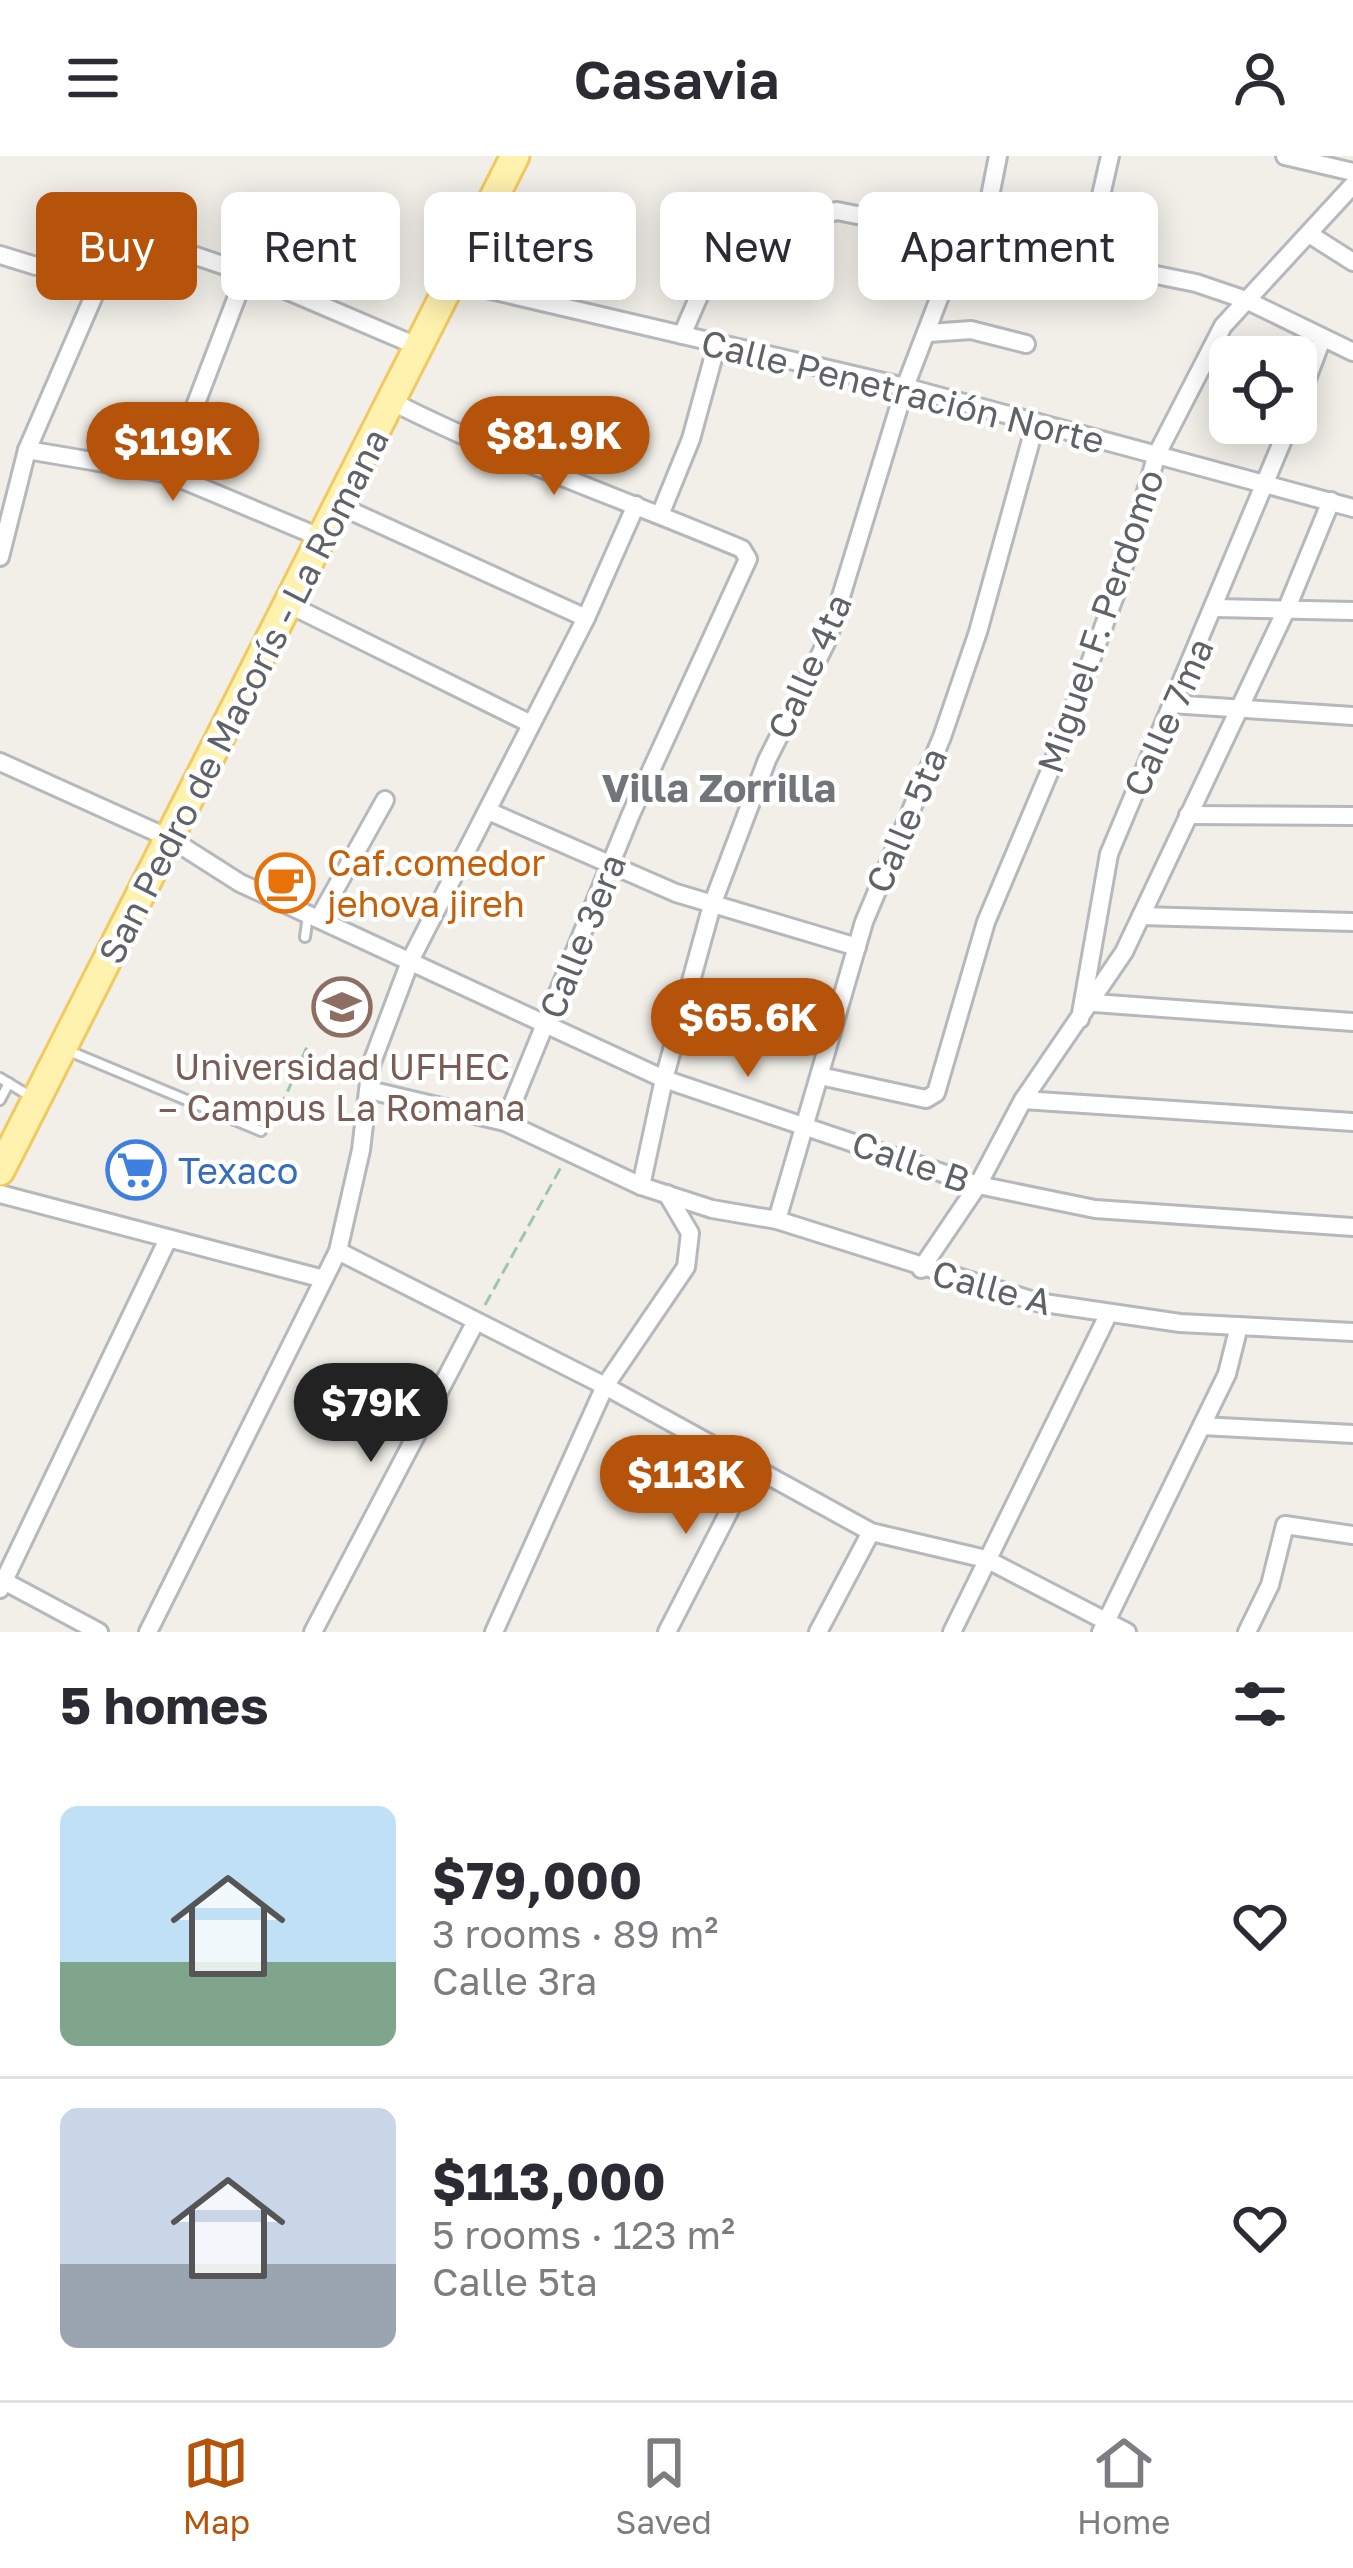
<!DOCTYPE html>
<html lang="en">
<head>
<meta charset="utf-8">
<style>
	body { margin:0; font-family:"Golos Text",sans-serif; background:#f7f7f7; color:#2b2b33; height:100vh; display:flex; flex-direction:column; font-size:45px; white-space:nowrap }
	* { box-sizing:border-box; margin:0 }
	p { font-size:39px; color:#7c7c81 }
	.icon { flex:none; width:66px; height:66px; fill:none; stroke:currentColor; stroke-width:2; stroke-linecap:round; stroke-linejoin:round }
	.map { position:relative; height:1476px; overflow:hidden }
	.details { display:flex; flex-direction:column; background:#fff; flex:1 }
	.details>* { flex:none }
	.hud { position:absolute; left:36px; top:36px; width:1281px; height:108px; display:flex; gap:24px }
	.fabs { position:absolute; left:1209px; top:180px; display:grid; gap:24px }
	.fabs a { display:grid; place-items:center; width:108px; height:108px; border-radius:18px; background:#fff; box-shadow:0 6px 30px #0003; font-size:60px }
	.price { position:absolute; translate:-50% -102px; padding:0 27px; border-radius:42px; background:#b45309; color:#fff; font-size:39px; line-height:78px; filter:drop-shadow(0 3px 6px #0008) }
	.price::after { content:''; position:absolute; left:50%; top:72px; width:36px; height:27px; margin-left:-18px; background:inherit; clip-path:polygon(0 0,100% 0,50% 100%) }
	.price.on { background:#222; color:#fff }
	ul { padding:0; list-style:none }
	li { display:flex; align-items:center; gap:36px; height:300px; padding:0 60px }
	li+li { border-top:3px solid #e1e1e2 }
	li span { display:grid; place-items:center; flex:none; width:336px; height:240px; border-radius:18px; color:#555 }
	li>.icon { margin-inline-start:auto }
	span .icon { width:144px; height:144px; fill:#fffc; stroke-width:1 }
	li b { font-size:51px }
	h2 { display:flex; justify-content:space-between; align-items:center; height:144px; padding:0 60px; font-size:51px }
	.chip { padding:0 42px; border-radius:18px; background:#fff; box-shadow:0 6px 30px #0003; font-size:42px; line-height:108px }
	.chip.on { background:#b45309; color:#fff }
	header { display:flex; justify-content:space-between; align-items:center; height:156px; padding:0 60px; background:#fff; font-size:54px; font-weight:600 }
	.dock { display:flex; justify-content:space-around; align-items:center; height:168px; border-top:3px solid #e1e1e2; background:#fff; font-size:33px; color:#7c7c81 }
	.dock a { display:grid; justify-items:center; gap:6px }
	.dock .on { color:#b45309 }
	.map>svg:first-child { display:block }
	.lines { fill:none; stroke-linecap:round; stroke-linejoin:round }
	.service-casing { stroke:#b5b8bc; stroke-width:14 }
	.minor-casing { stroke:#b5b8bc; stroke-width:22 }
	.primary-casing { stroke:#f2c960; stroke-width:33 }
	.path { stroke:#9cc7a9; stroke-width:3; stroke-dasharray:12 6; stroke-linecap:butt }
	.service { stroke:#fff; stroke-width:8 }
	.minor { stroke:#fff; stroke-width:16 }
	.primary { stroke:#fff2af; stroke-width:27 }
	.labels { text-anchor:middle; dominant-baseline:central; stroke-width:9; stroke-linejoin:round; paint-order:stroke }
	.street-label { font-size:36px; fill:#5f6368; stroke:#fff }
	.food-label { font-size:36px; fill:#c56008; stroke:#fff; text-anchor:start }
	.education-label { font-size:36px; fill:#785e54; stroke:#fff }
	.shop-label { font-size:36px; fill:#366cbe; stroke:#fff; text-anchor:start }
	.neighbourhood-label { font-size:39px; font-weight:bold; fill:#70757a; stroke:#fff }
</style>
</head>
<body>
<header><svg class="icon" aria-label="menu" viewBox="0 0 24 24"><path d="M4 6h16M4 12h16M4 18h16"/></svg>Casavia<svg class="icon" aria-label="person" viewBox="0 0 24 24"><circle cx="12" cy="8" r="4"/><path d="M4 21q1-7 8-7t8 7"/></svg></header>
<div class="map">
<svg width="1353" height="1476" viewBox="0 0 1353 1476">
	<rect width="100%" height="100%" fill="#f1efe8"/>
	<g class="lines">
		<!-- service casing -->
		<g class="service-casing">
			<g id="service">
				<polyline points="305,781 308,759"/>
				<polyline points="69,895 261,975"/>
				<polyline points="0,922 30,940"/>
				<polyline points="0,944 9,927"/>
			</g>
		</g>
		<!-- minor casing -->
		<g class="minor-casing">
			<g id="minor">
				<polyline points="1285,0 1353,16"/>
				<polyline points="1309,78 1353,106"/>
				<polyline points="0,99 36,110 122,75 246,117 419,191"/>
				<polyline points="1086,105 1110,0"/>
				<polyline points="452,125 905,231 1353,352"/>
				<polyline points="929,177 971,174 1026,188"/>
				<polyline points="682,179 713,108 781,69 837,55 1196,127 1246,144 1353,196"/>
				<path d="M393 246C505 303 626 344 742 393L748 403 631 658 505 966"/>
				<polyline points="1296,252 1322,183"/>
				<polyline points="27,294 169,318 324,383"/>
				<polyline points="169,318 246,117"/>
				<polyline points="340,350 586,462"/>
				<polyline points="660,359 691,283 717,188"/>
				<polyline points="0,401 27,294 122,75"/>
				<polyline points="290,449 531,568"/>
				<polyline points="1216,452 1353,455"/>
				<polyline points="1171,548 1353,560"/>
				<polyline points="0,606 171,683 240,727 664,923 978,1029 1095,1053 1353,1071"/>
				<polyline points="488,655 676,737 857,791"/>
				<polyline points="1188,659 1353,660"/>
				<polyline points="1141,760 1353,766"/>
				<polyline points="319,762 385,644"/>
				<polyline points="1094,847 1353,866"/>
				<polyline points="1080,863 1109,698 1290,267"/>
				<polyline points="820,920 926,943 936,937 986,766 1049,617 1116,437 1157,298 1223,170 1353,29"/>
				<polyline points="369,934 505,966 641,1030 712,1053 777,1064 1037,1146 1180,1167 1353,1176"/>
				<polyline points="1023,944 1353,966"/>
				<polyline points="641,1030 664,923 712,749 767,604 828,483 905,231 953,106 985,66 998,0"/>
				<polyline points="0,1038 320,1122"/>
				<polyline points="777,1064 864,766 942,581 978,476 1036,266"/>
				<polyline points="338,1095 605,1230 871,1376 986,1403 1127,1476"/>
				<polyline points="921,1113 978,1029 1023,944 1124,796 1287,452 1331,345"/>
				<polyline points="1202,1270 1353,1278"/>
				<polyline points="0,1423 99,1476"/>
				<polyline points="0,1433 168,1083"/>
				<polyline points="148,1476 338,1095 361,994 371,909 411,803 586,462 636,349"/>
				<polyline points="313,1476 475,1167"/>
				<polyline points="494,1476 605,1230 686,1111 690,1077 667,1038"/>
				<polyline points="667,1476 752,1311"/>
				<polyline points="818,1476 871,1376"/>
				<polyline points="952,1476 1108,1159"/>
				<polyline points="1101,1476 1227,1218 1239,1170"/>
				<polyline points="1247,1476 1270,1429 1285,1369 1353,1379"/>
			</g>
		</g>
		<!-- primary casing -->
		<g class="primary-casing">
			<polyline id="primary" points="0,1015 515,0"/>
		</g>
		<!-- path -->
		<g class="path">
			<polyline points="264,947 280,953 309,886"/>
			<polyline points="485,1149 561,1011"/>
		</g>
		<!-- service -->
		<use href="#service" class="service"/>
		<!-- minor -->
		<use href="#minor" class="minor"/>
		<!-- primary -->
		<use href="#primary" class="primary"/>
	</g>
	<!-- icons -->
	<defs>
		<g id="cafe-ring" transform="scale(3)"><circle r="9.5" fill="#fff" stroke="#e8710a" stroke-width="1.5"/><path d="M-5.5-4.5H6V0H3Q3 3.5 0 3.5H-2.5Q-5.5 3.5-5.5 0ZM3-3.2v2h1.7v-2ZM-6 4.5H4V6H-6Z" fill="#e8710a"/></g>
		<g id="university-ring" transform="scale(3)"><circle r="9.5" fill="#fff" stroke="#8d6e63" stroke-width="1.5"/><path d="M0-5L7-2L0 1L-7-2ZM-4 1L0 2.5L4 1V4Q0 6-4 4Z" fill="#8d6e63"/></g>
		<g id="supermarket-ring" transform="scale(3)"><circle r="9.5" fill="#fff" stroke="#3f7fe0" stroke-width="1.5"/><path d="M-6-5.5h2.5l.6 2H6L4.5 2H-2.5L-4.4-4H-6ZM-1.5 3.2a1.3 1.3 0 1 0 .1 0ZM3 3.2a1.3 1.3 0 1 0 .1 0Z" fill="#3f7fe0"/></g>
	</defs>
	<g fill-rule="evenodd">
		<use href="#cafe-ring" x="285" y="727"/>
		<use href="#university-ring" x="342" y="851"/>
		<use href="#supermarket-ring" x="136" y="1014"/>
	</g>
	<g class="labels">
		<!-- street labels -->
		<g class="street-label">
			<text transform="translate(903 235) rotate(14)">Calle Penetración Norte</text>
			<text transform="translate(1100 465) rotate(-71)">Miguel F. Perdomo</text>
			<text transform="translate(809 510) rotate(-66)">Calle 4ta</text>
			<text transform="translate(243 540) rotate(-63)">San Pedro de Macorís - La Romana</text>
			<text transform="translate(1168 561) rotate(-66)">Calle 7ma</text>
			<text transform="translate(906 664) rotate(-67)">Calle 5ta</text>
			<text transform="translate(582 780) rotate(-68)">Calle 3era</text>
			<text transform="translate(911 1005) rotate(19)">Calle B</text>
			<text transform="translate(992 1131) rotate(15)">Calle A</text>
		</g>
		<!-- food labels -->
		<g class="food-label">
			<text x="327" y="706">Caf.comedor<tspan x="327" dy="41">jehova jireh</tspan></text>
		</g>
		<!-- education labels -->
		<g class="education-label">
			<text x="342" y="910">Universidad UFHEC<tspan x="342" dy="41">– Campus La Romana</tspan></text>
		</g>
		<!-- shop labels -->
		<g class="shop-label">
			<text x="178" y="1014">Texaco</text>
		</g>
		<!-- neighbourhood labels -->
		<g class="neighbourhood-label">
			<text x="719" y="631">Villa Zorrilla</text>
		</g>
	</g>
</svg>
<div class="fabs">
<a><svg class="icon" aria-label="locate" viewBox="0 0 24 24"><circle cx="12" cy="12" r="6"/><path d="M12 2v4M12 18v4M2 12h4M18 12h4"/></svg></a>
</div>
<b class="price" style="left:554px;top:342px">$81.9K</b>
<b class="price" style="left:173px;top:348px">$119K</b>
<b class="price" style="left:748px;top:924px">$65.6K</b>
<b class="price on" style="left:371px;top:1309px">$79K</b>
<b class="price" style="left:686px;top:1381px">$113K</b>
<div class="hud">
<a class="chip on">Buy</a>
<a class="chip">Rent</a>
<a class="chip">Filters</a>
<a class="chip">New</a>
<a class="chip">Apartment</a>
</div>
</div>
<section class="details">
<h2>5 homes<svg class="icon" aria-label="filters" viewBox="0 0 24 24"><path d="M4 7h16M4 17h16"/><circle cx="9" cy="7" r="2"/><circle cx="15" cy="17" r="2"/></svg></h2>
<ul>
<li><span style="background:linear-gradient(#bfe0f5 65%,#7fa58c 0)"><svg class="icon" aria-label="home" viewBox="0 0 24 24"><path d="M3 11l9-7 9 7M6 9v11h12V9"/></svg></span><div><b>$79,000</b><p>3 rooms · 89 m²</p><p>Calle 3ra</p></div><svg class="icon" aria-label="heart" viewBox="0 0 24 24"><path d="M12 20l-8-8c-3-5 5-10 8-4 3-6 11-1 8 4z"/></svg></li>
<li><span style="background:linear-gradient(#c9d6e8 65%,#9aa5b1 0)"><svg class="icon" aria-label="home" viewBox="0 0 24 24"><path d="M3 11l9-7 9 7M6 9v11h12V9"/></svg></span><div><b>$113,000</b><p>5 rooms · 123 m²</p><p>Calle 5ta</p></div><svg class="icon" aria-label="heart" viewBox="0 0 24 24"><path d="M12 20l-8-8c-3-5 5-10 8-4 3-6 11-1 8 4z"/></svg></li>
</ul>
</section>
<nav class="dock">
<a class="on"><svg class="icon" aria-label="map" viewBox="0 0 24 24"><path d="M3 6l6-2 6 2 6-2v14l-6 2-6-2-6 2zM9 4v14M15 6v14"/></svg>Map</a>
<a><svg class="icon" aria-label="saved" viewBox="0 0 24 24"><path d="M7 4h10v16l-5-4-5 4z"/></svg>Saved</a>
<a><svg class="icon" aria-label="home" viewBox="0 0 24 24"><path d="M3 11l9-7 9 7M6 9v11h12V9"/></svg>Home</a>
</nav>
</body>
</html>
